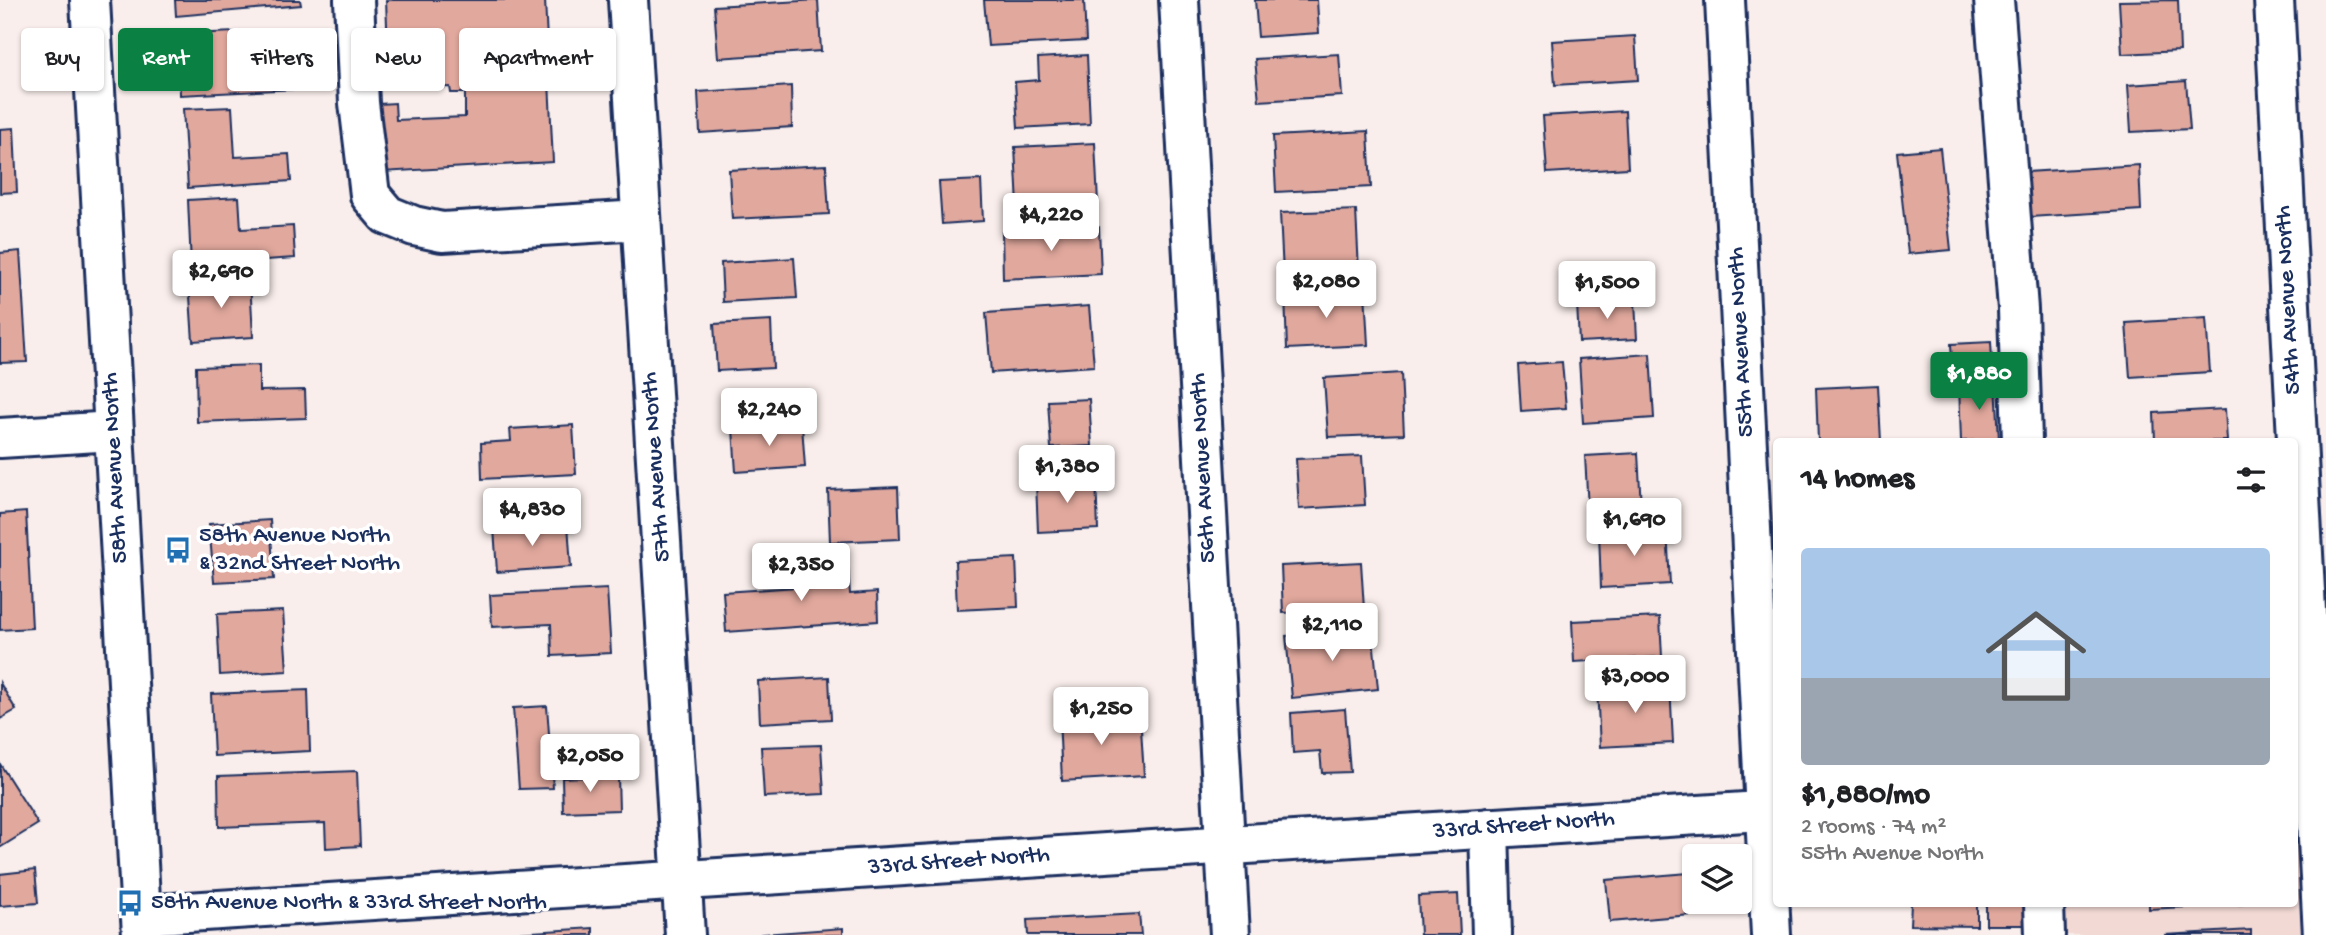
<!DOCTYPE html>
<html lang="en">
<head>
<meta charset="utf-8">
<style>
	body { margin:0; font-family:"Gochi Hand",sans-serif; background:#f6f6f6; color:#202124; height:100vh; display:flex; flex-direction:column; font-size:26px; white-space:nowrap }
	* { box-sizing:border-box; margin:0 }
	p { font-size:23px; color:#757577 }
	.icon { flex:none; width:38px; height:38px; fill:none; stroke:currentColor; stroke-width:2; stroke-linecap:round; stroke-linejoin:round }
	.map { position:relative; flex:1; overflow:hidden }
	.side { position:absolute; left:1773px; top:438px; width:525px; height:469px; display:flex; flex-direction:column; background:#fff; border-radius:7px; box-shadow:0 2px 5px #0004 }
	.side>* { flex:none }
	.guide { position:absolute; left:21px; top:28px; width:665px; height:63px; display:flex; gap:14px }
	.tools { position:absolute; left:1682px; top:844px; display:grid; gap:14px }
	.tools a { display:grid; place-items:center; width:70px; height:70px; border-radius:7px; background:#fff; box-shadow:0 2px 5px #0004; font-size:35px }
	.price { position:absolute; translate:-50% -60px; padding:0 16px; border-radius:7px; background:#fff; color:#222; font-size:23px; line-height:46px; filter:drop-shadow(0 2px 4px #0008) }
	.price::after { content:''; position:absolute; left:50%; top:42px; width:21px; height:16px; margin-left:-10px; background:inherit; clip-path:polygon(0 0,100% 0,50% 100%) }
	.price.active { background:#0b8043; color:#fff }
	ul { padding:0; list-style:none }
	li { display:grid; align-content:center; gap:14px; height:371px; padding:0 28px }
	li span { display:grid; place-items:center; height:217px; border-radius:7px; color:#555 }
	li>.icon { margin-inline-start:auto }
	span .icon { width:126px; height:126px; fill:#fffc; stroke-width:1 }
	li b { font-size:30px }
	h2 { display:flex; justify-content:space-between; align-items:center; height:84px; padding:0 28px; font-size:30px }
	.tag { padding:0 24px; border-radius:7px; background:#fff; box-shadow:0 2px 5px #0004; font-size:24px; line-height:63px }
	.tag.active { background:#0b8043; color:#fff }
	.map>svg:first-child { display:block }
	.built { fill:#f2d9d4 }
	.building { fill:#e1a89d; stroke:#1b2f5e; stroke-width:2 }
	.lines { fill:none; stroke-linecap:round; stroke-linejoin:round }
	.minor-casing { stroke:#1b2f5e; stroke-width:44 }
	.major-casing { stroke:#1b2f5e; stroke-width:44 }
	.minor { stroke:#fff; stroke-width:38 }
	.major { stroke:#fff; stroke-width:38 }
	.labels { text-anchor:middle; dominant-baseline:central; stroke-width:7; stroke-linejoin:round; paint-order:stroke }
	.street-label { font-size:24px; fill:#1b2f5e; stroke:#fff }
	.poi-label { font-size:24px; fill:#1b2f5e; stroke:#fff; text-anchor:start }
</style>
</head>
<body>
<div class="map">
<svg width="2326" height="935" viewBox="0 0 2326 935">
	<rect width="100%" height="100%" fill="#f9eeeb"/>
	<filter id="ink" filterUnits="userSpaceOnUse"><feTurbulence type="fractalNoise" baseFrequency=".0143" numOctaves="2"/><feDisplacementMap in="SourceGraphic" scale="14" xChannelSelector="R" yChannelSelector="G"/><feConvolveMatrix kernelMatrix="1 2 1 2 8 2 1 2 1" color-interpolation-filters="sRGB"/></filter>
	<g filter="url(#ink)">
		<!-- built -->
		<polygon class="built" points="2294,804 2301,935 2043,935 2041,903 2294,903"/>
		<!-- building -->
		<g class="building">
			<polygon points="175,0 300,0 301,5 176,16"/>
			<polygon points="386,0 545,0 553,162 382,172 379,104 395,103 396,120 465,117 465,93 451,93 450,87 428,88 427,49 388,51"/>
			<polygon points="818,0 821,51 718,58 714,6"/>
			<polygon points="984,0 1084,0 1086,41 988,46"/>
			<polygon points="1255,0 1317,0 1319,33 1258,37"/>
			<polygon points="2178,0 2180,51 2122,54 2119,1"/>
			<polygon points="235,32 236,61 257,60 256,40 293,38 296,89 180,95 179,60 192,60 191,34"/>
			<polygon points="1635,36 1638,80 1555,85 1552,41"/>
			<polygon points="1339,54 1342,96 1259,101 1255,59"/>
			<polygon points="1087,55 1090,124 1018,128 1015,82 1039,80 1038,58"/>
			<polygon points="2186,81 2190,129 2131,132 2128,85"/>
			<polygon points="791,86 792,127 700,133 698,92"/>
			<polygon points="232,107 235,157 289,154 291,181 188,188 183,109"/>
			<polygon points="1625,111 1628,168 1547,173 1543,116"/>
			<polygon points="14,128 17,192 0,193 0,129"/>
			<polygon points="1368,131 1371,187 1276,192 1273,136"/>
			<polygon points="1095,143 1098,203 1018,207 1015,147"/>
			<polygon points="1940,148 1951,250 1908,254 1897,152"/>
			<polygon points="826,165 829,214 732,219 729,170"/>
			<polygon points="2139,165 2141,210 2030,217 2027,172"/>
			<polygon points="981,180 983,221 942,224 939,182"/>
			<polygon points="239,197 241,229 293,226 295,258 191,265 188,200"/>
			<polygon points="1356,210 1359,271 1283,274 1280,213"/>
			<polygon points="1099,227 1101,274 1003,279 1002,232"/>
			<polygon points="20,251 27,362 0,363 0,253"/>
			<polygon points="794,258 797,298 723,302 721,263"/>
			<polygon points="250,279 253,337 193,341 189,282"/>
			<polygon points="1365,291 1368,345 1287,349 1285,295"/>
			<polygon points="1635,301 1637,339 1579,342 1577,304"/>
			<polygon points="1089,306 1094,366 991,373 986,313"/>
			<polygon points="2206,318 2210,372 2130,377 2126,323"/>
			<polygon points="771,321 773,368 717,371 714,324"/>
			<polygon points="1991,342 1993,378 1953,380 1951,344"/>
			<polygon points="1650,354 1654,418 1583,423 1579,359"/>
			<polygon points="1562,362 1566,408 1521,411 1518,365"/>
			<polygon points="259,365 259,391 305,390 306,418 197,422 196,367"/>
			<polygon points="1401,373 1404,434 1328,437 1324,378"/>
			<polygon points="1996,383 1999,440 1961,441 1959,385"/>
			<polygon points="1878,385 1881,441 1818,441 1816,388"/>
			<polygon points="1089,399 1092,446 1051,448 1048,401"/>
			<polygon points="2225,409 2227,441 2155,441 2154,413"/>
			<polygon points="573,425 576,474 482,479 481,443 511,441 510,429"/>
			<polygon points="802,425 805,467 736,472 733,429"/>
			<polygon points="1638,453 1641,507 1588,509 1585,456"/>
			<polygon points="1362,456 1365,505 1299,509 1296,459"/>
			<polygon points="1096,479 1098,529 1038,532 1036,482"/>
			<polygon points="898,487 900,539 830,542 828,490"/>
			<polygon points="26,512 32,628 0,630 0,514"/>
			<polygon points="270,520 274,579 214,582 209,524"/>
			<polygon points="568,524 571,567 497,572 494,528"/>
			<polygon points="1667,529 1670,584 1601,588 1599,532"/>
			<polygon points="1016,558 1018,607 957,610 955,561"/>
			<polygon points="1361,562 1364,609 1283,613 1281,566"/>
			<polygon points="848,566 850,594 877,592 878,621 726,632 723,592 796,587 794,569"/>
			<polygon points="607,589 611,653 552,656 551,624 492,627 490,595"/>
			<polygon points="283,611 287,671 220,675 217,614"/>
			<polygon points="1660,617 1662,657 1574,662 1572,621"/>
			<polygon points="1372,627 1378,689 1292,698 1286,636"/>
			<polygon points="829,677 831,719 760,723 758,681"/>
			<polygon points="0,683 16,710 0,719"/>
			<polygon points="1670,684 1673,743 1600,747 1597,687"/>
			<polygon points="308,690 310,751 214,756 211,694"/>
			<polygon points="547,706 553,788 519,789 513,708"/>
			<polygon points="1345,709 1350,772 1322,773 1320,751 1293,753 1291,713"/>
			<polygon points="1140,712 1144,776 1062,781 1059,717"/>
			<polygon points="821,745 824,794 764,797 761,747"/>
			<polygon points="0,764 38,824 1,847 0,846"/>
			<polygon points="357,771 360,846 326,848 325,823 219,827 218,776"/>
			<polygon points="618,776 619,810 563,812 562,778"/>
			<polygon points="35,870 38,903 0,906 0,874"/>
			<polygon points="1688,873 1691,915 1610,922 1606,880"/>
			<polygon points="1458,894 1460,935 1420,935 1418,896"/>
			<polygon points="1911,903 1977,903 1977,926 1910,925"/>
			<rect x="1986" y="903" width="41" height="22"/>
			<polygon points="2149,903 2244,903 2244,904 2149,909"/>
			<polygon points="1139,914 1141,935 1028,935 1027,920"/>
			<polygon points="593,928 593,935 501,935 501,934"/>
			<polygon points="843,928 843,935 763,935 762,934"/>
			<polygon points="2251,930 2251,935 2164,935"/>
		</g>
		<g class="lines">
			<!-- minor casing -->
			<g class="minor-casing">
				<g id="minor">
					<polyline points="90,0 142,935"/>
					<polyline points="354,0 359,103 370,195 387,215 414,226 442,232 641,220"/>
					<polyline points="628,0 685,935"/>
					<polyline points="1179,0 1230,935"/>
					<polyline points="1725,0 1771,935"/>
					<polyline points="1994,0 2018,309 2022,441"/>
					<polyline points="0,438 114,431"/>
					<polyline points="1489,828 1492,935"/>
					<polyline points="2044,903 2045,935"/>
					<polyline points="141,915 1776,810"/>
				</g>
			</g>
			<!-- major casing -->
			<g class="major-casing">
				<polyline id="major" points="2274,0 2323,935"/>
			</g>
			<!-- minor -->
			<use href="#minor" class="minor"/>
			<!-- major -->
			<use href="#major" class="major"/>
		</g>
	</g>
	<!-- icons -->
	<defs>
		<g id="bus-bare" transform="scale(2.1)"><path d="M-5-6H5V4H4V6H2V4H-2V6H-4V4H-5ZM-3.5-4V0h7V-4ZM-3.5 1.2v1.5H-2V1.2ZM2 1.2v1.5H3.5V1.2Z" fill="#1f6fb2" stroke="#fff" stroke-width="2.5" paint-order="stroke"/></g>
	</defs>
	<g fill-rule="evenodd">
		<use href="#bus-bare" x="178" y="550"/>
		<use href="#bus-bare" x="130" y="903"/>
	</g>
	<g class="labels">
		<!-- street labels -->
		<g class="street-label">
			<text transform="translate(2289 300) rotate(-93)">54th Avenue North</text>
			<text transform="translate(1742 342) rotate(-93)">55th Avenue North</text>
			<text transform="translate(657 467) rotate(-94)">57th Avenue North</text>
			<text transform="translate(116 468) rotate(-93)">58th Avenue North</text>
			<text transform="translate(1204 468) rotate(-93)">56th Avenue North</text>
			<text transform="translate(1524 826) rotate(-4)">33rd Street North</text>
			<text transform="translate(959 862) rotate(-4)">33rd Street North</text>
		</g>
		<!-- poi labels -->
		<g class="poi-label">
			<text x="199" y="536">58th Avenue North<tspan x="199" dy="28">&amp; 32nd Street North</tspan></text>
			<text x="151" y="903">58th Avenue North &amp; 33rd Street North</text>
		</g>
	</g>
</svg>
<div class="tools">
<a><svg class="icon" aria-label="layers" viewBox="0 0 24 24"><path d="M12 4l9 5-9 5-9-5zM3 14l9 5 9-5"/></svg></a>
</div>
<b class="price" style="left:1051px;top:253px">$4,220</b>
<b class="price" style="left:221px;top:310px">$2,690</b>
<b class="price" style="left:1326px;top:320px">$2,080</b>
<b class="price" style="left:1607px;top:321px">$1,500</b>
<b class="price active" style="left:1979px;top:412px">$1,880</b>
<b class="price" style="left:769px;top:448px">$2,240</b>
<b class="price" style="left:1067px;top:505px">$1,380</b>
<b class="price" style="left:532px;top:548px">$4,830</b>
<b class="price" style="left:1634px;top:558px">$1,690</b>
<b class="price" style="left:801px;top:603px">$2,350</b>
<b class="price" style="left:1332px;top:663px">$2,110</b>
<b class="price" style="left:1635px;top:715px">$3,000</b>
<b class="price" style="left:1101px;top:747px">$1,250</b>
<b class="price" style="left:590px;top:794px">$2,050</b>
<div class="guide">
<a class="tag">Buy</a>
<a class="tag active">Rent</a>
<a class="tag">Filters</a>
<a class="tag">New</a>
<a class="tag">Apartment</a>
</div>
<section class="side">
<h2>14 homes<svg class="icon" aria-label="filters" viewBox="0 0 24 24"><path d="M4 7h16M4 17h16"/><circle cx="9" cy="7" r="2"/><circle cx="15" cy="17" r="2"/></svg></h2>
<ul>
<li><span style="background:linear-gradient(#a9c7e8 60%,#9aa5b1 0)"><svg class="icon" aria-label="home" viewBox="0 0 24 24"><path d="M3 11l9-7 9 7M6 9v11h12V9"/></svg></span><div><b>$1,880/mo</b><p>2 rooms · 74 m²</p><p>55th Avenue North</p></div></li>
</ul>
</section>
</div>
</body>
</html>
